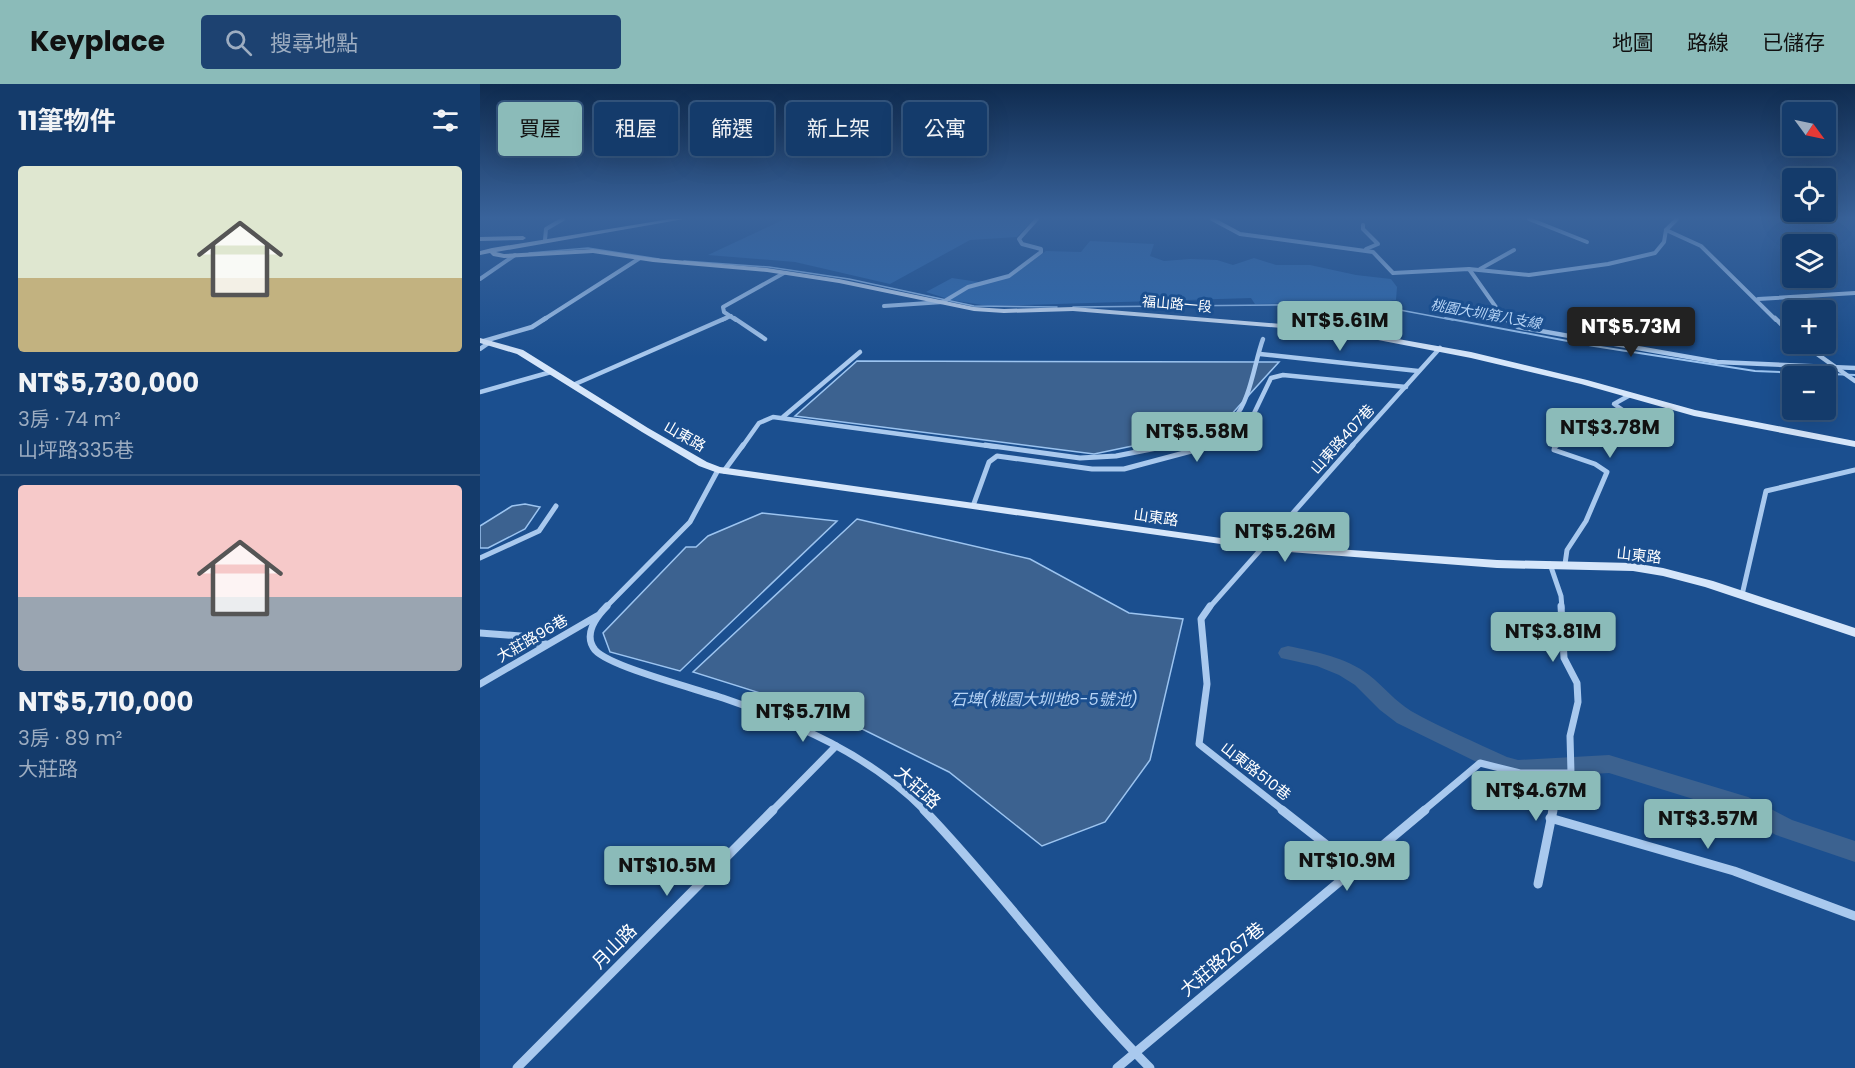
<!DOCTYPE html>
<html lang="zh-TW">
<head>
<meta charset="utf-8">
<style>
	body { margin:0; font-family:Poppins,"Noto Sans TC",sans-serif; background:#1d4271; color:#f1f3f6; height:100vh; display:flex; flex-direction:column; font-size:22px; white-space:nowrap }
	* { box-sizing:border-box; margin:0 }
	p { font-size:20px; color:#9dadc1 }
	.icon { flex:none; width:33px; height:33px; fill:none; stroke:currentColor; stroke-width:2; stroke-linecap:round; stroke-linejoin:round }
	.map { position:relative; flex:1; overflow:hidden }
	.drawer { display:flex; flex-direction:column; background:#143b6b; width:480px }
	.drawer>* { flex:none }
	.banner { position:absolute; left:18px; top:18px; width:570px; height:54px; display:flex; gap:12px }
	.needle { width:39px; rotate:123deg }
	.buttons { position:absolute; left:1302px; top:18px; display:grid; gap:12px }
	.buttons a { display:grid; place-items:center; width:54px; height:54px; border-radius:6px; background:#143b6b; box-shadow:0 6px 24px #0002,0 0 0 2px #33557e; font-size:30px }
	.price { position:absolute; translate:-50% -51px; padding:0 14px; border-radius:6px; background:#8bbbb9; color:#111; font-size:20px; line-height:39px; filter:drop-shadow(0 2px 3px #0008) }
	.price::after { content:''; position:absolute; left:50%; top:36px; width:18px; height:14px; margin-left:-9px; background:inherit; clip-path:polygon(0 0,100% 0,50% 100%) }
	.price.current { background:#222; color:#fff }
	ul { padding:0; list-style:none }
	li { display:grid; align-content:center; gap:12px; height:318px; padding:0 18px }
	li+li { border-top:2px solid #33557e }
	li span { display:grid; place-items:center; height:186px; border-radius:6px; color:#555 }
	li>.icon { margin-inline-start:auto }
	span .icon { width:108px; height:108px; fill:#fffc; stroke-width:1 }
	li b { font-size:26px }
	h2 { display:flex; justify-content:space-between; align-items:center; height:72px; padding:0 18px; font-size:26px }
	.pill { padding:0 21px; border-radius:6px; background:#143b6b; box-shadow:0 6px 24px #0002,0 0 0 2px #33557e; font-size:21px; line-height:54px }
	.pill.current { background:#8bbbb9; color:#111 }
	header { display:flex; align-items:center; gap:36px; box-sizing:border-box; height:84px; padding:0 30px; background:#8bbbb9; color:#111 }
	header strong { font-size:28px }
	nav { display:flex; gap:33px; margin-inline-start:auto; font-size:21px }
	.search { width:420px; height:54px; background:#1d4271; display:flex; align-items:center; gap:15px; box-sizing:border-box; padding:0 21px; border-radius:6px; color:#9dadc1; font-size:22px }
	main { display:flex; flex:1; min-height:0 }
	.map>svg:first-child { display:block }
	.green { fill:#2e69ad }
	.water { fill:#3c6290; stroke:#9cc4f0; stroke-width:1.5 }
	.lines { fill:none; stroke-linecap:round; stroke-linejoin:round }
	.stream-far1 { stroke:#9cc4f0; stroke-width:1.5 }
	.stream { stroke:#9cc4f0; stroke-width:2 }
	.river { fill:#3c6290; fill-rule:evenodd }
	.street-far4 { stroke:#a9c9ee; stroke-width:4 }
	.street-far3 { stroke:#a9c9ee; stroke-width:4.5 }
	.street-far2 { stroke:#a9c9ee; stroke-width:5 }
	.street-far1 { stroke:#a9c9ee; stroke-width:7 }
	.street { stroke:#a9c9ee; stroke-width:9 }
	.secondary { fill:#d6e6fa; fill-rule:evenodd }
	.labels { text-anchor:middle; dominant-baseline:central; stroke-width:6; stroke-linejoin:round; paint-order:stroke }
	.far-street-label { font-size:14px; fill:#fff; stroke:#1b4f8f }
	.far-water-label { font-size:14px; font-style:italic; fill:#b5d3f5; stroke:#1b4f8f }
	.street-label { font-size:15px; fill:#fff; stroke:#1b4f8f }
	.water-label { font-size:16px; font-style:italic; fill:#b5d3f5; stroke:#1b4f8f }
	.near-street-label { font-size:18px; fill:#fff; stroke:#1b4f8f }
</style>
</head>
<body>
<header>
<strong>Keyplace</strong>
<div class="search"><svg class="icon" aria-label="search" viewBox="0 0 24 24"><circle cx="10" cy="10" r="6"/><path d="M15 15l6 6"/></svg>搜尋地點</div>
<nav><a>地圖</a><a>路線</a><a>已儲存</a></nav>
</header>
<main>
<section class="drawer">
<h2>11筆物件<svg class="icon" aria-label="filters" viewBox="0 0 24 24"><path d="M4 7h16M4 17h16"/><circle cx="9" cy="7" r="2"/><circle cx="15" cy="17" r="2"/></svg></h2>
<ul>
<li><span style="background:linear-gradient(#dfe7d0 60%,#c2b280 0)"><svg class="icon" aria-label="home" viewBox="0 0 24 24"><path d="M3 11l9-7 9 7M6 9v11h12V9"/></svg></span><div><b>NT$5,730,000</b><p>3房 · 74 m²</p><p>山坪路335巷</p></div></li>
<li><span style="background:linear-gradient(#f6c9c9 60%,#9aa5b1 0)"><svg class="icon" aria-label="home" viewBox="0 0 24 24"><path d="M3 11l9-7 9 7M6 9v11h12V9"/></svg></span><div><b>NT$5,710,000</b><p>3房 · 89 m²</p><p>大莊路</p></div></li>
</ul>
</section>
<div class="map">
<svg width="1375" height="984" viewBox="0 0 1375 984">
	<rect width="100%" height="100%" fill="#1b4f8f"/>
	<!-- green -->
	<g class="green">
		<polygon points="305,135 554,135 537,153 490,156 410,200 315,178 228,171"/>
		<polygon points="610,157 674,160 670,172 684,177 710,175 737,176 753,181 774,174 796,181 830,181 876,191 911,195 917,203 916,216 903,218 775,220 771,214 508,222 471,216 446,208 472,194 505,199 531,192 566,167 601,168"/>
	</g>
	<!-- water -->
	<g class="water">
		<polygon points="377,277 799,278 739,344 614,370 315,332"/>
		<polygon points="45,420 60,423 45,445 8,464 0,464 0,442 32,422"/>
		<polygon points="282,429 357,437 200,587 130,568 123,549 206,463 216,463 228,452"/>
		<polygon points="377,435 550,475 649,529 703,535 670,676 625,738 562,762 469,688 360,634 213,588"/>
	</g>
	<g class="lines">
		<!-- stream-far1 -->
		<g class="stream-far1">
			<polyline points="49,169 108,164 179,175"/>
			<polyline points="204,177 289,183 369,195 494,222 577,223"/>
			<polyline points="593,223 888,220 973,236"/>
		</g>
		<!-- stream -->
		<polyline class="stream" points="965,234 1114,262 1275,287 1375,291"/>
		<!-- river -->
		<path class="river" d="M808 562C836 568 866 573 889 591 904 603 915 617 931 627 961 644 995 658 1027 673L1038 676 1129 671 1268 713 1312 736 1375 757V778L1296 751 1252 727 1129 689 1038 694 1011 685 917 639 900 626 875 601 859 591 837 582 801 574 798 569 801 564Z"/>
		<!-- street-far4 -->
		<g class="street-far4">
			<polyline points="732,135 760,150 893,168 913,189 989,185 1049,191 1128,180 1175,169 1184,158 1186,146"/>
			<polyline points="1049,135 1107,158"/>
			<polyline points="1197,135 1186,146 1221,162 1296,236"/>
			<polyline points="883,141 883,145 898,160 886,165"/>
			<polyline points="65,156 66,145 83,135"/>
			<polyline points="989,185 1025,236"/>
			<polyline points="1000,185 1034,166"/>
			<polyline points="0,195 35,171"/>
			<polyline points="1278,215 1375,209"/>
			<polyline points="404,222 463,218 488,203 529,192 561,168 561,165 542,160 539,155 557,135"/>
			<polyline points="63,236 160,174"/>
			<polyline points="242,236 251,232"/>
			<polyline points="256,236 244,228 243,223 304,189"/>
		</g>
		<!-- street-far3 -->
		<g class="street-far3">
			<polyline points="254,234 285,255"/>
			<polyline points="1024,234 1038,243 1237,278 1375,284"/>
			<polyline points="1295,234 1312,251"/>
			<polyline points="4,257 52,243 66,234"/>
			<polyline points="1323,260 1375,297"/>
			<polyline points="0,265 10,258"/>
			<polyline points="780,270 938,287"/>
			<polyline points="93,301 246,234"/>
			<polyline points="0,308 71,288"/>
			<polyline points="303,333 380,268"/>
			<polyline points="262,363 279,339 293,333 516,363"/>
			<path d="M687 363C709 357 738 351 754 334 770 318 775 276 783 255"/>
			<polyline points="729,363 745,358 766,346 791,294 803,291 926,303"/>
			<polyline points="871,363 960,264"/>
			<polyline points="1075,363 1094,350 1144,334 1147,329 1134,320 1150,311"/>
		</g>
		<!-- street-far2 -->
		<g class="street-far2">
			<polyline points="505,361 600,374 636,372 692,361"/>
			<polyline points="1075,361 1074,366 1115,380 1127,388 1106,437 1087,466 1085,480"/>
			<polyline points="244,387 263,361"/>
			<polyline points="493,422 509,378 517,372 612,385 644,385 734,361"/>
			<polyline points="0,474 59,447 76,422"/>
			<polyline points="1070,480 1081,512 1082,524"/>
			<polyline points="1262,511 1286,407 1375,386"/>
			<polyline points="125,524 210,438 238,386"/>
			<polyline points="729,524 873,361"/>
		</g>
		<!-- street-far1 -->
		<g class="street-far1">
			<path d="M127 522C116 533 103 551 115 566 130 583 217 605 243 614 316 639 390 671 445 727"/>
			<polyline points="730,522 721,535 727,600 719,660 804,727"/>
			<polyline points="0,549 41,552 54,559 66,560"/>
			<polyline points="0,600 117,532"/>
			<polyline points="292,727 356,662"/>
			<polyline points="943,727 1000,679 1040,689 1091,689"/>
			<polyline points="1072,727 1078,708 1091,689 1090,652 1098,618 1097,599 1084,574 1081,522"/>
		</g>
		<!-- street -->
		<g class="street">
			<path d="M444 726C523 808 589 902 670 984"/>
			<polyline points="802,726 876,784"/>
			<polyline points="1070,734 1254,787 1375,832"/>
			<polyline points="1058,800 1073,726"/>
			<polyline points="37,984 293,726"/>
			<polyline points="637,984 945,726"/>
		</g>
		<!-- secondary -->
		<g class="secondary">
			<polygon points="190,135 204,135 16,168 24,170 113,165 173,174 287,184 359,195 494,223 524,225 593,223 862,245 991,268 1107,296 1215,326 1375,357 1375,363 1214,332 1101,300 991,274 862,249 593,227 524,229 494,227 359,199 287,188 173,178 113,169 24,174 13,172 10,169 0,171 0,167 12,164"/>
			<polygon points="0,153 43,152 46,154 43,156 0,157"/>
			<polygon points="0,254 43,266 168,344 227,378 240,383 783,460 1017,476 1153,479 1183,484 1233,497 1375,544 1375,553 1225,503 1183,492 1153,487 1017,484 783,466 238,389 219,382 162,348 37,270 0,259"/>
		</g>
	</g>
	<!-- sky -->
	<linearGradient id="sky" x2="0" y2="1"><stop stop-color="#0f2b4f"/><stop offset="0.49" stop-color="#39639b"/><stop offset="1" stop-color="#39639b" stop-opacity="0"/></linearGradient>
	<rect width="1375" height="273" fill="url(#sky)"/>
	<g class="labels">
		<!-- far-street labels -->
		<g class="far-street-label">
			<text transform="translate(697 220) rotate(5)">福山路一段</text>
		</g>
		<!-- far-water labels -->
		<g class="far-water-label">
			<text transform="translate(1006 230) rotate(10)">桃園大圳第八支線</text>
		</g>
		<!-- street labels -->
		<g class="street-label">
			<text transform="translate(205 352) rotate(30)">山東路</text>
			<text transform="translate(862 355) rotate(-48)">山東路407巷</text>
			<text transform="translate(676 433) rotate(8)">山東路</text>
			<text transform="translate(1159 471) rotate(6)">山東路</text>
			<text transform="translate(52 554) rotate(-30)">大莊路96巷</text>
			<text transform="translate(776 687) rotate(38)">山東路510巷</text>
		</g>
		<!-- water labels -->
		<g class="water-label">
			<text x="564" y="615">石埤(桃園大圳地8-5號池)</text>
		</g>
		<!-- near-street labels -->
		<g class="near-street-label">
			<text transform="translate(438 703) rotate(42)">大莊路</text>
			<text transform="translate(134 862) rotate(-45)">月山路</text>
			<text transform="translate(742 875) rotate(-40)">大莊路267巷</text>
		</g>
	</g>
</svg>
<div class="buttons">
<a><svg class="needle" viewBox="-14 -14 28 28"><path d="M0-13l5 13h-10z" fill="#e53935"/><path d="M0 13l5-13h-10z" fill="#9dadc1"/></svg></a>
<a><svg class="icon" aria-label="locate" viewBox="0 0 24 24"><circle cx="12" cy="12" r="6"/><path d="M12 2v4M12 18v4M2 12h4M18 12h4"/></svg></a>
<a><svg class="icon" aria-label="layers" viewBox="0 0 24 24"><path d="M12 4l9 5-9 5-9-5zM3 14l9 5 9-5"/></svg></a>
<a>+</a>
<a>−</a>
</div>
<b class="price" style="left:860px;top:268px">NT$5.61M</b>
<b class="price current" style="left:1151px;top:274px">NT$5.73M</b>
<b class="price" style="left:1130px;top:375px">NT$3.78M</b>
<b class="price" style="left:717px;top:379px">NT$5.58M</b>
<b class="price" style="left:805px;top:479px">NT$5.26M</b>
<b class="price" style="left:1073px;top:579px">NT$3.81M</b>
<b class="price" style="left:323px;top:659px">NT$5.71M</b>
<b class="price" style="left:1056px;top:738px">NT$4.67M</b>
<b class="price" style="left:1228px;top:766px">NT$3.57M</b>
<b class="price" style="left:867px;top:808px">NT$10.9M</b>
<b class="price" style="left:187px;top:813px">NT$10.5M</b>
<div class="banner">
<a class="pill current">買屋</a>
<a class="pill">租屋</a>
<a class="pill">篩選</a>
<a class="pill">新上架</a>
<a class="pill">公寓</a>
</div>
</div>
</main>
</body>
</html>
